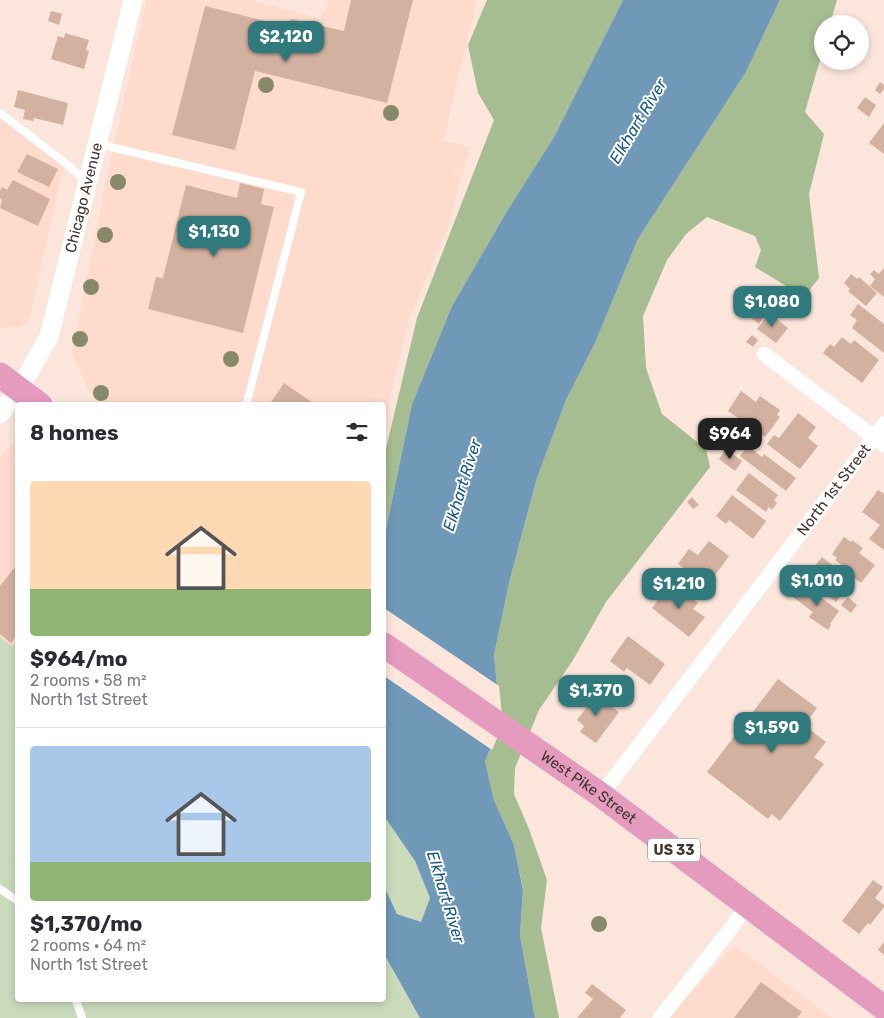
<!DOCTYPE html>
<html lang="en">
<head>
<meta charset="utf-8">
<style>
	body { margin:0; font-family:Rubik,sans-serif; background:#f2f2f3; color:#2b2b33; height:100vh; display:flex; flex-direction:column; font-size:19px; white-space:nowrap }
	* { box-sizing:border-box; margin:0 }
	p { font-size:16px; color:#7c7c81 }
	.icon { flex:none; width:28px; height:28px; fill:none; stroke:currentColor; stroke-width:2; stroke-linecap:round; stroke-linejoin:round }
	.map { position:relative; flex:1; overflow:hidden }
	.panel { position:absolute; left:15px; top:402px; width:371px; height:600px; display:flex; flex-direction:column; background:#fff; border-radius:5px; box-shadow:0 2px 8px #0003 }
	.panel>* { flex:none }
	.tools { position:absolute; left:814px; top:15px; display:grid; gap:10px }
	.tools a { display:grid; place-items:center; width:55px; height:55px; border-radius:50%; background:#fff; box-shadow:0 2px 8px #0003; font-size:25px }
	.price { position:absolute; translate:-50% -42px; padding:0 11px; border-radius:10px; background:#30797d; color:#fff; font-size:16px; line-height:32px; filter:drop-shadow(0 1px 2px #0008) }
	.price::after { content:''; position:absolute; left:50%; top:30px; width:15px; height:11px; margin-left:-8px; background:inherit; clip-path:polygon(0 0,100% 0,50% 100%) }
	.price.selected { background:#222; color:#fff }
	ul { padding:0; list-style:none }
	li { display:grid; align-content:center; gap:10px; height:265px; padding:0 15px }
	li+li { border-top:1px solid #e1e1e2 }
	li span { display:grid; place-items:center; height:155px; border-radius:5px; color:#555 }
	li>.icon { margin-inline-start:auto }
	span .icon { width:90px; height:90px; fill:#fffc; stroke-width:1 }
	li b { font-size:21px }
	h2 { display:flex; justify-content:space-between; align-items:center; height:60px; padding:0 15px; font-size:21px }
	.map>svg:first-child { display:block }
	.built { fill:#fedbcc }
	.green { fill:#cadbbb }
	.forest { fill:#a6bd92 }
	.water { fill:#7098b7 }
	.pier { fill:#fce6dc }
	.building { fill:#d3b1a0 }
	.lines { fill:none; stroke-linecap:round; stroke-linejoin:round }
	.service { stroke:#fff; stroke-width:8 }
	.minor { stroke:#fff; stroke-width:15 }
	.tertiary { stroke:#fff; stroke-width:19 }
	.trunk { stroke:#e49bbe; stroke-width:25 }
	.tree { fill:#87896b }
	.labels { text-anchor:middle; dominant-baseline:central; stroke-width:4; stroke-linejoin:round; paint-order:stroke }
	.shield { fill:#fff; stroke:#7b726d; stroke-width:1 }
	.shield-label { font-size:14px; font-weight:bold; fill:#43352f }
	.street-label { font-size:15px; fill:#43352f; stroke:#fff }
	.water-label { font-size:16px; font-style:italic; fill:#145881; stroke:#fff }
</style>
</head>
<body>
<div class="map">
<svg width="884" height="1018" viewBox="0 0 884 1018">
	<rect width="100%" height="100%" fill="#fce6dc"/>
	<!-- built -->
	<g class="built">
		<polygon points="146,0 248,0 315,17 320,16 324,13 329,0 477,0 443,141 470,147 448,226 408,322 384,425 384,405 106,405 90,393 72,353 108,172"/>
		<polygon points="0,118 64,166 30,316 27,322 19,327 0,328"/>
		<polygon points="17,443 18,640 12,647 0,638 0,458 7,449"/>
		<polygon points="734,945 832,1018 669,1018"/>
	</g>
	<!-- green -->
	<g class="green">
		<polygon points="0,637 12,647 18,640 18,1000 384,1000 384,954 420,1018 0,1018"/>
		<polygon points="384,816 415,861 430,898 421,923 397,914 384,886"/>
	</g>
	<!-- forest -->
	<g class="forest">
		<polygon points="487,0 623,0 554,137 507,211 452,306 412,404 384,539 384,457 417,318 494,120 478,93 468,45"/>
		<polygon points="780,0 837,0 830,24 822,24 822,53 805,112 824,134 809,194 819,278 804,297 755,267 761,250 755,236 707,217 686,234 667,260 643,316 646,368 662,414 706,449 710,467 606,602 573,660 539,710 515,768 514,794 529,829 547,880 541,928 559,1018 535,1018 520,935 523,889 514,845 494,800 485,761 501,725 494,655 510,579 537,478 566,400 595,343 638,239 746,72"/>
	</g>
	<!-- water -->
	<polygon class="water" points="623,0 780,0 746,72 638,239 595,343 566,400 537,478 510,579 494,655 501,725 485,761 494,800 514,845 523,890 520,935 535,1018 420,1018 384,954 384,886 397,914 421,922 430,898 415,861 384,816 384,539 412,404 452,306 507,211 554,137"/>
	<!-- pier -->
	<polygon class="pier" points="384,608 499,686 503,725 492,750 384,676"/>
	<!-- building -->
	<g class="building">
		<polygon points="351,0 413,0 387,103 255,71 235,150 172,135 205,6 289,27 291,19 344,31"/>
		<polygon points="51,11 62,14 59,25 48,21"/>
		<polygon points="65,33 89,40 86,50 89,51 84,69 51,59 58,36 64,38"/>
		<polygon points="880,82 884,85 884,89 880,94 875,90"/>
		<polygon points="18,90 68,103 63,125 34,118 33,121 23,119 25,110 14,107"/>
		<polygon points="865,97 876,105 869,117 857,108"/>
		<polygon points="884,123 884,154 869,143"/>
		<polygon points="27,154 58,169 49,187 17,172"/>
		<polygon points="13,180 50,199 38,226 0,208 2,200 0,198 0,191 2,187 7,190"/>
		<polygon points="240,183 264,189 261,204 274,207 243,333 148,309 156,277 163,278 186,185 237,198"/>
		<polygon points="884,268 884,297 870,286 875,279 870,274 874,270 879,274"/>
		<polygon points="851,274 857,279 859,277 877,293 866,306 848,291 850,289 844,283"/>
		<polygon points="858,304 884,324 884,353 852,328 857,320 850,315"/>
		<polygon points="758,309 765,315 759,324 751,318"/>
		<polygon points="769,313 788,328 776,343 757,329"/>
		<polygon points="752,335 758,340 753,347 746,342"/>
		<polygon points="842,337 851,344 854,340 879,360 862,383 823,353 830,344 834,347"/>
		<polygon points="284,383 316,405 269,405"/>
		<polygon points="741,391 756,402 760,396 780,410 777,415 780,417 765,437 728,411"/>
		<polygon points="798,413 816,427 808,438 818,446 800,469 767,444 774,435 779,438"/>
		<polygon points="732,425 747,438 738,449 722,437"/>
		<polygon points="748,446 762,457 764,454 796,478 786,491 740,456"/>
		<polygon points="726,449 742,461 735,471 719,459"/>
		<polygon points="749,473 778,495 774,500 777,503 772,510 769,507 766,512 736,490"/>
		<polygon points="878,490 884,494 884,550 869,539 880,525 862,512"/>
		<polygon points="732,495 766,521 753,539 729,520 726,524 716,516"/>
		<polygon points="692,497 699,505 693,509 687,502"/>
		<polygon points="844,537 851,542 852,540 863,548 859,553 875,565 861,583 845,571 847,569 835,560 837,558 832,554"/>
		<polygon points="709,541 729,556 716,574 706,567 697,578 678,564 689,549 698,555"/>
		<polygon points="822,557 853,581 836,602 812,584 817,578 810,572"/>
		<polygon points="18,563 18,634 11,643 0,634 0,586"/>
		<polygon points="671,582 698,603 693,609 705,617 689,637 652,608"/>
		<polygon points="803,584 839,611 830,624 831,625 828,630 809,617 813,612 793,597"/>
		<polygon points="848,597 857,605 851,613 841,605"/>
		<polygon points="628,636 665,664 650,685 627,668 624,672 610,661"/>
		<polygon points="778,679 817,708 804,725 826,742 814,757 824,764 780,821 772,814 768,819 707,772"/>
		<polygon points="592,691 619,712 596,743 580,732 584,726 577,720 586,708 581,705"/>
		<polygon points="873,880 883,887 875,898 884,905 884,907 870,925 868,923 859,934 842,921"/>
		<polygon points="884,942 884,955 878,950"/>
		<polygon points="761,982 802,1012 797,1018 734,1018"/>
		<polygon points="592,984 626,1010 620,1018 577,1018 593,999 585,993"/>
	</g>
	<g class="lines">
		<!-- service -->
		<g class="service">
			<polyline points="0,113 68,165 86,182"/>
			<polyline points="98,144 301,192 247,402 247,405"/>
			<polyline points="0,889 18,901"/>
			<polyline points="76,1000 82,1018"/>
		</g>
		<!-- minor -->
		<g class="minor">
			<polyline points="764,354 884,445"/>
			<path id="s1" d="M601 795 884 424"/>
			<polyline points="660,1018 729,931 747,905"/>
		</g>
		<!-- tertiary -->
		<path class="tertiary" id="s2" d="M0 414 19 389 49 337 133 0"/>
		<!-- trunk -->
		<g class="trunk">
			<polyline points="0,375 40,405"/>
			<path id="s3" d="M384 645 601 795 884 1008"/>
		</g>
	</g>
	<!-- trees -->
	<g class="tree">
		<circle cx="266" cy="85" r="8"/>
		<circle cx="391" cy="113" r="8"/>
		<circle cx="118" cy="182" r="8"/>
		<circle cx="105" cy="235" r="8"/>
		<circle cx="91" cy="287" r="8"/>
		<circle cx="80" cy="339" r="8"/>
		<circle cx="231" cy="359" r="8"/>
		<circle cx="101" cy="393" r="8"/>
		<circle cx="599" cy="924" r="8"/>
	</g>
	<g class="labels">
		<!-- shield labels -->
		<rect class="shield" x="648" y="838.5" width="52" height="23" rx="4"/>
		<g class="shield-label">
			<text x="674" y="850">US 33</text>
		</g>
		<!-- street labels -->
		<g class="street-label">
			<text stroke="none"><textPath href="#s2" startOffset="235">Chicago Avenue</textPath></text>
			<text stroke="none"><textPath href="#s1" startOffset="384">North 1st Street</textPath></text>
			<text stroke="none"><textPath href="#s3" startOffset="249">West Pike Street</textPath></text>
		</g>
		<!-- water labels -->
		<g class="water-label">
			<text transform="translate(638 121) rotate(-59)">Elkhart River</text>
			<text transform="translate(462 485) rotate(-73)">Elkhart River</text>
			<text transform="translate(446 897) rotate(73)">Elkhart River</text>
		</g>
	</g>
</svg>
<div class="tools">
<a><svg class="icon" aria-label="locate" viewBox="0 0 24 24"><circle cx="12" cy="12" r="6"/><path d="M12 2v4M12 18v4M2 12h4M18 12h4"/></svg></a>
</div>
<b class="price" style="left:286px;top:63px">$2,120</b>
<b class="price" style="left:214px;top:258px">$1,130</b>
<b class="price" style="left:772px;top:328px">$1,080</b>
<b class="price selected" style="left:730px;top:460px">$964</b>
<b class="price" style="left:817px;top:607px">$1,010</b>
<b class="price" style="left:679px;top:610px">$1,210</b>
<b class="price" style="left:596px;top:717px">$1,370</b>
<b class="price" style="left:772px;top:754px">$1,590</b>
<section class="panel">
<h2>8 homes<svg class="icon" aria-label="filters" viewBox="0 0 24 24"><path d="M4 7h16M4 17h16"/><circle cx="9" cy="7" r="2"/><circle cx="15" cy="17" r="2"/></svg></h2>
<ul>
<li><span style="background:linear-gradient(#ffd9b3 70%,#8fb573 0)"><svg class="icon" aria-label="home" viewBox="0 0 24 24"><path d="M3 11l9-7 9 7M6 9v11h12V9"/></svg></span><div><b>$964/mo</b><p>2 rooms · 58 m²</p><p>North 1st Street</p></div></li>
<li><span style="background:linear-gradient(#a9c7e8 75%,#8fb573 0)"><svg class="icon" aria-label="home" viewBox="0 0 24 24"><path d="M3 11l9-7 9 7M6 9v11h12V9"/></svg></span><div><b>$1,370/mo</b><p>2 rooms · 64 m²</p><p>North 1st Street</p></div></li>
</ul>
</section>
</div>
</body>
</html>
